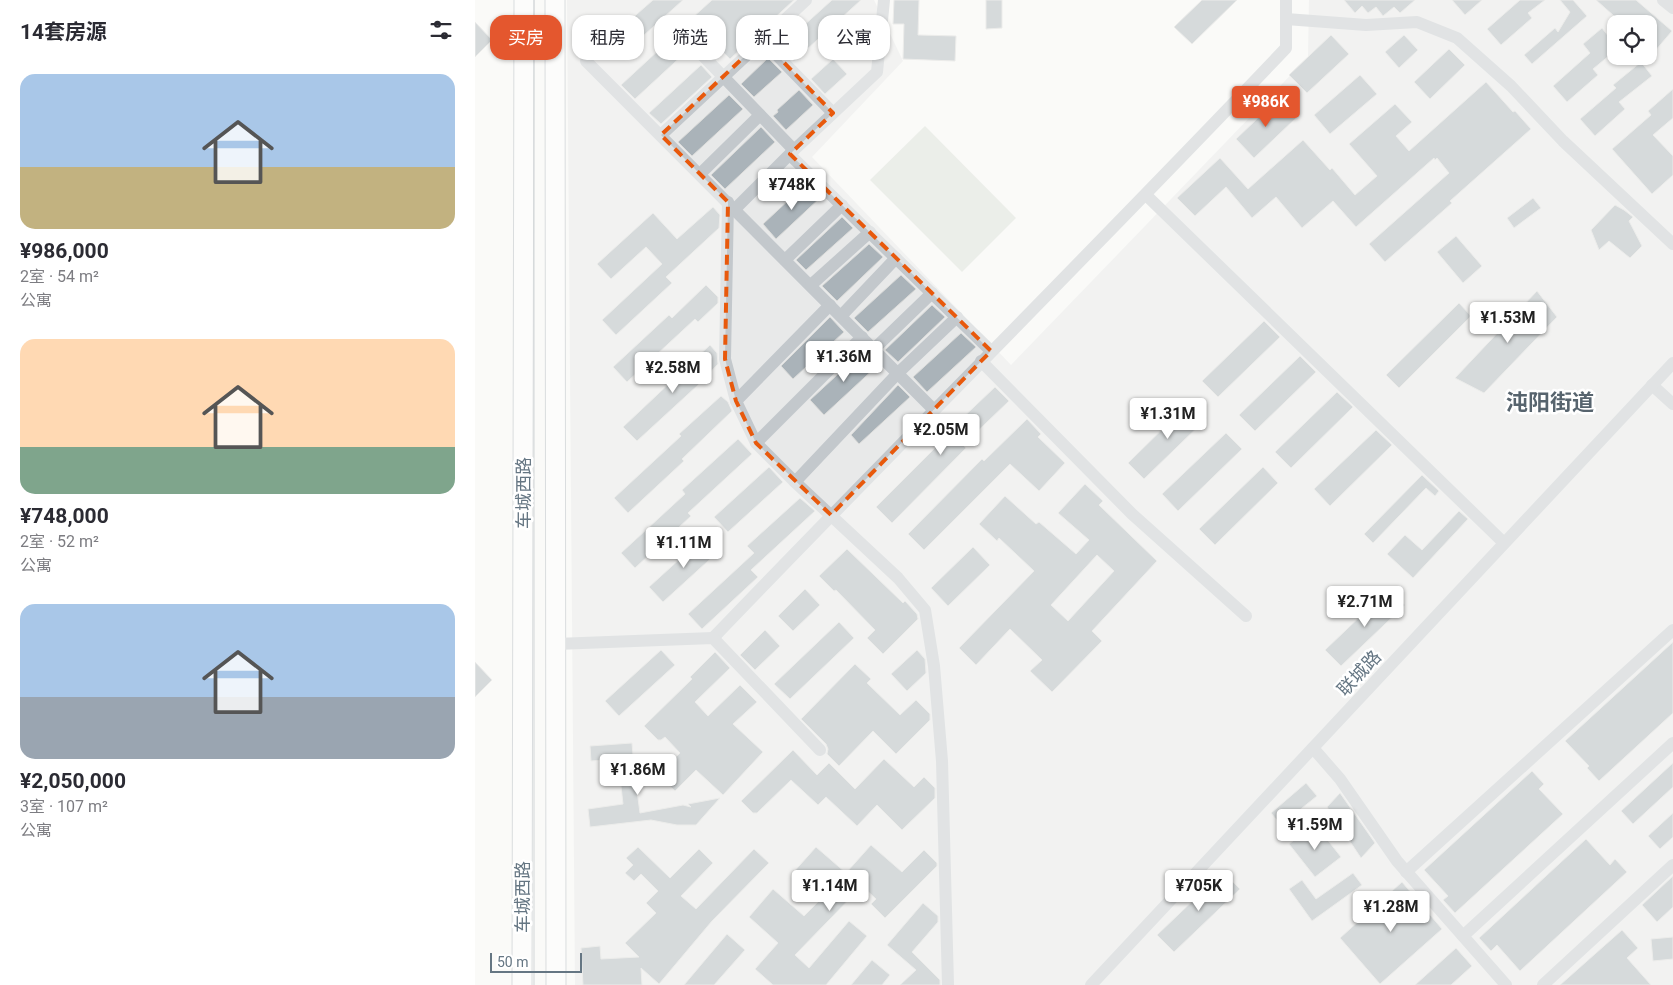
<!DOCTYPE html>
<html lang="zh">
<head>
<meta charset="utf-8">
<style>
	body { margin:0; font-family:Roboto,"Noto Sans SC",sans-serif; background:#f2f2f3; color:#2b2b33; height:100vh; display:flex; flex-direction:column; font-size:19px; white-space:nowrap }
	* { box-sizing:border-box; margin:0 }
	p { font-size:16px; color:#7c7c81 }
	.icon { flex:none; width:28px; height:28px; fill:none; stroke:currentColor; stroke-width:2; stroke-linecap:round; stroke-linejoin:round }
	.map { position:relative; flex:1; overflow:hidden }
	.drawer { display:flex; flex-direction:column; background:#fff; width:475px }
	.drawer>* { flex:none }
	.banner { position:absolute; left:15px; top:15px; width:475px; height:45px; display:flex; gap:10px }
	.controls { position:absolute; left:1132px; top:15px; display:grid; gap:10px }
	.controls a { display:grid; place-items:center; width:50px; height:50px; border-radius:10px; background:#fff; box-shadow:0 1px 4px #0004; font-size:25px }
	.scale { position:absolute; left:15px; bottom:12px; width:92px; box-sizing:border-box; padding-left:5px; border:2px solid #657683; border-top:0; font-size:14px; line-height:18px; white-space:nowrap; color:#657683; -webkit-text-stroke:4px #fff; paint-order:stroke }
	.price { position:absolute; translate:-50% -42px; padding:0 11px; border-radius:5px; background:#fff; color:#222; font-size:16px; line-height:32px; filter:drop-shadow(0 1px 2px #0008) }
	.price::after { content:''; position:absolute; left:50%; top:30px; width:15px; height:11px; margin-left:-8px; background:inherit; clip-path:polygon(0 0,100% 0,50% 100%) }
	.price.on { background:#e4572e; color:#fff }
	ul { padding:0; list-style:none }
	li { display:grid; align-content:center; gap:10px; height:265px; padding:0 20px }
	li span { display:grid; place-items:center; height:155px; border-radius:15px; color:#555 }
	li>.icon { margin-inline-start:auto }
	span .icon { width:90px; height:90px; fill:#fffc; stroke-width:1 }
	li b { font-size:21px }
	h2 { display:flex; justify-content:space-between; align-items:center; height:60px; padding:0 20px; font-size:21px }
	.chip { padding:0 18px; border-radius:15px; background:#fff; box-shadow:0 1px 4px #0004; font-size:18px; line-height:45px }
	.chip.on { background:#e4572e; color:#fff }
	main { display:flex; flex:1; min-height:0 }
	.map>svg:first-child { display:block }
	.built { fill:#e8e9e9; fill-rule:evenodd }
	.green { fill:#dadfd7 }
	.building { fill:#aab3b9; stroke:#dcdcda; fill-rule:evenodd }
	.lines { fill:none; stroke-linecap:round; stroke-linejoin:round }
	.secondary-casing { stroke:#b3babf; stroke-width:21 }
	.street { stroke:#c3c8cc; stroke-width:12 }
	.secondary { stroke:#fff; stroke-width:19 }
	.tram { stroke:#a2aab0; stroke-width:1 }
	.marked { fill:none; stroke:#e8590c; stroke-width:4; stroke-dasharray:10 6; stroke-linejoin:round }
	.labels { text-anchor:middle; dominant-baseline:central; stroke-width:5; stroke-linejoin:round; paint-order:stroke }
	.street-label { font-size:18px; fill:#657683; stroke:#fff }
	.district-label { font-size:22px; font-weight:bold; fill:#57646e; stroke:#fff }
</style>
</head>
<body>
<main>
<section class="drawer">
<h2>14套房源<svg class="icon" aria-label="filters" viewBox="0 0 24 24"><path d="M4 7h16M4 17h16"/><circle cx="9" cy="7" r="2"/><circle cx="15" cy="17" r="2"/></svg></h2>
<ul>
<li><span style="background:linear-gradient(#a9c7e8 60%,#c2b280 0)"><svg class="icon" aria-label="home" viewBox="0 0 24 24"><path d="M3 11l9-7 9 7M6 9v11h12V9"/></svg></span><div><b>¥986,000</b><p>2室 · 54 m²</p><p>公寓</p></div></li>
<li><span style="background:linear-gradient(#ffd9b3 70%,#7fa58c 0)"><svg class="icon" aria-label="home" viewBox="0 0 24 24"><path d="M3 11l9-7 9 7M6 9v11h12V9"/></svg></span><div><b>¥748,000</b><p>2室 · 52 m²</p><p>公寓</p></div></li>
<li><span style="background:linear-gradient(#a9c7e8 60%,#9aa5b1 0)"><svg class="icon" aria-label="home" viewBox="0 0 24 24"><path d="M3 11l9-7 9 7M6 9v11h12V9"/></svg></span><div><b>¥2,050,000</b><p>3室 · 107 m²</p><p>公寓</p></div></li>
</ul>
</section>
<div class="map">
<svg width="1198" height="985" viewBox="0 0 1198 985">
	<rect width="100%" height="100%" fill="#fafaf8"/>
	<!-- built -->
	<path class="built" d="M92 0H399L428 61 337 157 536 365 833 57 834 0H1198V985H100ZM1141 24H1174V56H1141Z"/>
	<!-- green -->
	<polygon class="green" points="450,126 541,218 487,272 395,180"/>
	<!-- building -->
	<g class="building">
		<polygon points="178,0 208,0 168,36 154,21"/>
		<polygon points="237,0 319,0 255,59 216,19"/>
		<polygon points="357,0 386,0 319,61 305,47"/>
		<polygon points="419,0 444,0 443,35 481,36 480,61 428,59 429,24 418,24"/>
		<polygon points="511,0 527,0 527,28 511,29"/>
		<polygon points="727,0 762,0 717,44 699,27"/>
		<polygon points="869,0 940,0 925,13 919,7 908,16 901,7 893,13 887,6 880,13"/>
		<polygon points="977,0 1007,0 990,15"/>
		<polygon points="1045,0 1070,0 1053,13 1057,18 1026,45 1012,29"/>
		<polygon points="1085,0 1098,0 1112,16 1057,64 1049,55 1080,28 1083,32 1095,12"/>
		<polygon points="1121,0 1161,0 1197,31 1180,51 1174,46 1174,24 1148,24"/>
		<polygon points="0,22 17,40 0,57"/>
		<polygon points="1127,28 1141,46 1141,50 1118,69 1123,75 1092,102 1078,86 1115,53 1108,44"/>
		<polygon points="856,35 874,54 832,93 814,75"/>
		<polygon points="929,35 943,50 924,68 910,52"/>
		<polygon points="199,36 212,51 160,99 146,85"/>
		<polygon points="974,49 990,65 955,99 939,82"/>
		<polygon points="293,58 307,72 279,97 266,84"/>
		<polygon points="358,59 372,74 350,94 336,79"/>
		<polygon points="1166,62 1177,76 1144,102 1150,109 1120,136 1105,119 1141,88 1138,85"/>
		<polygon points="226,65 237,77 186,124 174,113"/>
		<polygon points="885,75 902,94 855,134 839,115"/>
		<polygon points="1011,82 1038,112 1040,111 1056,129 975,201 977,203 910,262 894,244 974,173 962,158 960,160 959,158 881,227 858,201 827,228 801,197 777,218 751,187 720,216 702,198 745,158 773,189 828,140 855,170 857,168 880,195 902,176 874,144 920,104 937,122 921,136 934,151"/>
		<polygon points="1198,89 1198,118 1178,135 1198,156 1198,175 1177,194 1137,149 1176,115 1173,111"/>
		<polygon points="324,90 338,105 311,130 298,116 303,112 302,110"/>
		<polygon points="254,95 268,109 217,156 203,142"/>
		<polygon points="803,99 821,118 779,158 761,139"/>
		<polygon points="286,127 300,142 250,189 236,175"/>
		<polygon points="332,183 346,197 301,239 288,224"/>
		<polygon points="1058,198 1066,208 1039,228 1032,218"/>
		<polygon points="1140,205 1149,210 1158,217 1154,221 1167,246 1155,258 1134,241 1124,250 1116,230"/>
		<polygon points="238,207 245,215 244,228 191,277 197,283 141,335 127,320 187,264 171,247 136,279 122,264 178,213 202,239"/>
		<polygon points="367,217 378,228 331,270 321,260"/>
		<polygon points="981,236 1007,266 988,283 962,252"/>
		<polygon points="394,244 408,257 362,301 347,286"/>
		<polygon points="426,275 441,289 393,332 379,318"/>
		<polygon points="231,285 243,297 243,303 223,322 220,319 152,382 138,367 194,315 197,318"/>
		<polygon points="1062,291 1082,317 1009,393 980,378"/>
		<polygon points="984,303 996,316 924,388 911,375"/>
		<polygon points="457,305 470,317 423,362 410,350"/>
		<polygon points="355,317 369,332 318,379 306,366"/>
		<polygon points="789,321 805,337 743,397 727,381"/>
		<polygon points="486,333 501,347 452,392 438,377"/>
		<polygon points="235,345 242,353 243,364 223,385 162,441 148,427"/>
		<polygon points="388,351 403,365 349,415 335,400"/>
		<polygon points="825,356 841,372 780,431 764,415"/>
		<polygon points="423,385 435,397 384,444 376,435"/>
		<polygon points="520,387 534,401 488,445 491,448 417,523 401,507 482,426 480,425"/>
		<polygon points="862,392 878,407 816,468 800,452"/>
		<polygon points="246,396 253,402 257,411 207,459 209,461 153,513 139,498 206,436 204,434"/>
		<polygon points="716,401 732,418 669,479 653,463"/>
		<polygon points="552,419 566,434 563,437 590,463 564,491 535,464 449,550 433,534 507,459 509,461"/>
		<polygon points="901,430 917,445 855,506 839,489"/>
		<polygon points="751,433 767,449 703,511 687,494"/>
		<polygon points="263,439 277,454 213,513 216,516 160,568 146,553 210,494 207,490"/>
		<polygon points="294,467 308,482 253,532 239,517"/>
		<polygon points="788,467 803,483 740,545 724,529"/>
		<polygon points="947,475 964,491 960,496 951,488 898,543 889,534"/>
		<path d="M610 484 628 501 624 505 682 561 617 631 627 641 577 692 555 671 567 660 535 629 501 665 484 648 559 571 524 538 522 541 504 524 530 496 561 524 564 522 601 554 614 540 583 513ZM622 555 639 571 593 621 576 605Z"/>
		<polygon points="325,498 340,511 276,570 283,577 227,629 213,614 279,553 272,546"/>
		<polygon points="984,511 993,519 938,578 912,554 930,535 947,550"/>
		<polygon points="230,536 244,551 188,602 174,587"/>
		<polygon points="498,547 515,565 473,606 456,588"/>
		<polygon points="372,549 428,603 430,601 442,614 443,619 408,654 392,638 400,630 361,590 359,591 344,576"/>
		<polygon points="330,589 345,605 318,631 303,616"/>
		<polygon points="914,589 930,605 866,666 850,650"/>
		<polygon points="364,622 379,638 315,699 299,684"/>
		<polygon points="290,630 305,646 280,670 265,655"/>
		<polygon points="1198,642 1198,713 1124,781 1112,768 1114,766 1090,741"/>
		<polygon points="186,650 200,665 144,716 130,701"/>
		<polygon points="442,650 450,659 451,673 432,691 416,674"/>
		<polygon points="240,652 255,668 220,702 233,716 265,685 282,702 258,724 288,752 248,795 221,770 200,791 183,775 205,753 190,737 186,740 183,740 169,726 217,679 215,677"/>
		<polygon points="0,662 17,680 0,697"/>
		<polygon points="380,664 396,679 392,683 425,715 441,700 455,714 455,720 421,754 398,731 364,766 352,754 353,749 351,744 326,719"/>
		<polygon points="157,743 159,768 165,813 208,805 216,807 213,804 245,798 221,825 202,825 176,820 115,827 113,809 148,804 143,759 116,761 115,746"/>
		<polygon points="318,750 342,775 354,763 380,789 409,759 439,787 449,777 460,788 460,798 427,830 402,805 382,826 351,797 343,805 316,780 282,813 278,813 266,801"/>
		<polygon points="1198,763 1198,787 1158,824 1146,811"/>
		<polygon points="1057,771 1069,784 1064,789 1088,814 980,913 968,900 973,896 949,870"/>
		<polygon points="831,783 842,796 806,825 796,813"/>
		<polygon points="865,793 900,843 886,858 852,807"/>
		<polygon points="1198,813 1198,837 1185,849 1173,836"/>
		<polygon points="840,824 866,857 840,877 814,844"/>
		<polygon points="1111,839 1135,865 1140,859 1152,872 1045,971 1022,945 1016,951 1004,938"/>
		<polygon points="396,845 427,872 449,850 462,863 462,866 410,918 396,904 401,899 387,886 320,955 334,968 374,921 392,936 351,985 298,985 280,969 303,943 274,917 298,889 329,916 345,900 316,875 341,847 371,873"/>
		<polygon points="163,847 195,878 224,849 238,863 206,896 221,909 279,849 294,863 237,921 184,984 166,968 167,985 108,985 106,948 125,946 126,959 164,957 150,943 181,913 171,903 183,891 166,874 159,881 150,873 158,865 151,858"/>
		<polygon points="748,872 765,889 699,952 682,935"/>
		<polygon points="878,873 887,885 837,921 814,889 827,880 841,899"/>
		<polygon points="1198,876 1198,907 1182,922 1167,905"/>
		<polygon points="927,882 967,929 905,984 865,938"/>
		<polygon points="448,903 463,916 463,922 437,952 465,980 465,985 425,985 441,970 412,945"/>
		<polygon points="1147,930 1163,948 1152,958 1176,985 1085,985"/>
		<polygon points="252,934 270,950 239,985 209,985"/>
		<polygon points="1198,937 1198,959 1178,961 1176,939"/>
		<polygon points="981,948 997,966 976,985 940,985"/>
		<polygon points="397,960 415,975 407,985 376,985"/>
	</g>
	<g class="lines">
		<!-- secondary casing -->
		<g class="secondary-casing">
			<g id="secondary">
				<polyline points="80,0 81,985"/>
				<polyline points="47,985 49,0"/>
			</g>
		</g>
		<!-- street -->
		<g class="street">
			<polyline points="1188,0 1198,8"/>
			<polyline points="811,19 891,25 942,22 982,38 1036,86 1088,141 1198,244"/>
			<polyline points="206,33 319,150"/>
			<polyline points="287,40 358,113"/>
			<polyline points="111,61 459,410"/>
			<polyline points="186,135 331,0"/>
			<polyline points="315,155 516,351"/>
			<polyline points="225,174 285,115"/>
			<polyline points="671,195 1029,543"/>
			<polyline points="253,202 250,359 261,401 281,443 320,482 423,578 450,610 459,666 467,761 473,985"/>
			<polyline points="260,209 319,150 402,72 409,0"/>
			<polyline points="310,260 367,205"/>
			<polyline points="336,285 395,232"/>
			<polyline points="366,316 421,258"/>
			<polyline points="399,349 457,293"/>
			<polyline points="506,361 657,514 771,616"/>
			<polyline points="1177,385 1198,404"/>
			<polyline points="261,401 355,305"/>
			<polyline points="281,443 387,337"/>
			<polyline points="320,482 423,373 482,317"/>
			<path d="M238 638C428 440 622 247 811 48V0"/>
			<polyline points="81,644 238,638 345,750"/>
			<polyline points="838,748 865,779 922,861 1031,985"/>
			<polyline points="931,872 1198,630"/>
			<polyline points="988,936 1198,743"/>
			<polyline points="616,985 1198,363"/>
			<polyline points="1068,985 1198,865"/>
		</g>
		<!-- secondary -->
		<use href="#secondary" class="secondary"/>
		<!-- tram -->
		<polyline class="tram" points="59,985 59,0"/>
	</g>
	<!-- marked area -->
	<path d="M0 0H1198V985H0ZM287 40 358 113 315 154 516 351 356 515 281 443 261 401 250 359 253 202 186 135Z" fill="#fafaf8" fill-opacity=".55" fill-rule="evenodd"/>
	<path class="marked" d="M287 40 358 113 315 154 516 351 356 515 281 443 261 401 250 359 253 202 186 135Z"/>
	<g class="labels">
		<!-- street labels -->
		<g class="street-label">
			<text transform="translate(48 493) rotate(-90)">车城西路</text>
			<text transform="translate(884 673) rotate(-47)">联城路</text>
			<text transform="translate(47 897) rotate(-90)">车城西路</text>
		</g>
		<!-- district labels -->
		<g class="district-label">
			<text x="1075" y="402">沌阳街道</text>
		</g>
	</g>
</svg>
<div class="controls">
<a><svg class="icon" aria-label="locate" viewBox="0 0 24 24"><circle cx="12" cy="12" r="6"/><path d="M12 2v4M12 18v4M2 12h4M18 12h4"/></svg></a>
</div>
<div class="scale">50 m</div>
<b class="price on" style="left:791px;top:128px">¥986K</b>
<b class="price" style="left:317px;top:211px">¥748K</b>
<b class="price" style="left:1033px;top:344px">¥1.53M</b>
<b class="price" style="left:369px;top:383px">¥1.36M</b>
<b class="price" style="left:198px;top:394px">¥2.58M</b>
<b class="price" style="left:693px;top:440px">¥1.31M</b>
<b class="price" style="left:466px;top:456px">¥2.05M</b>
<b class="price" style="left:209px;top:569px">¥1.11M</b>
<b class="price" style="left:890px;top:628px">¥2.71M</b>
<b class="price" style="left:163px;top:796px">¥1.86M</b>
<b class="price" style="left:840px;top:851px">¥1.59M</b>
<b class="price" style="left:355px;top:912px">¥1.14M</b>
<b class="price" style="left:724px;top:912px">¥705K</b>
<b class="price" style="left:916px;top:933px">¥1.28M</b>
<div class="banner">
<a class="chip on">买房</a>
<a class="chip">租房</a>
<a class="chip">筛选</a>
<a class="chip">新上</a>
<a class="chip">公寓</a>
</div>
</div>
</main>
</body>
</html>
